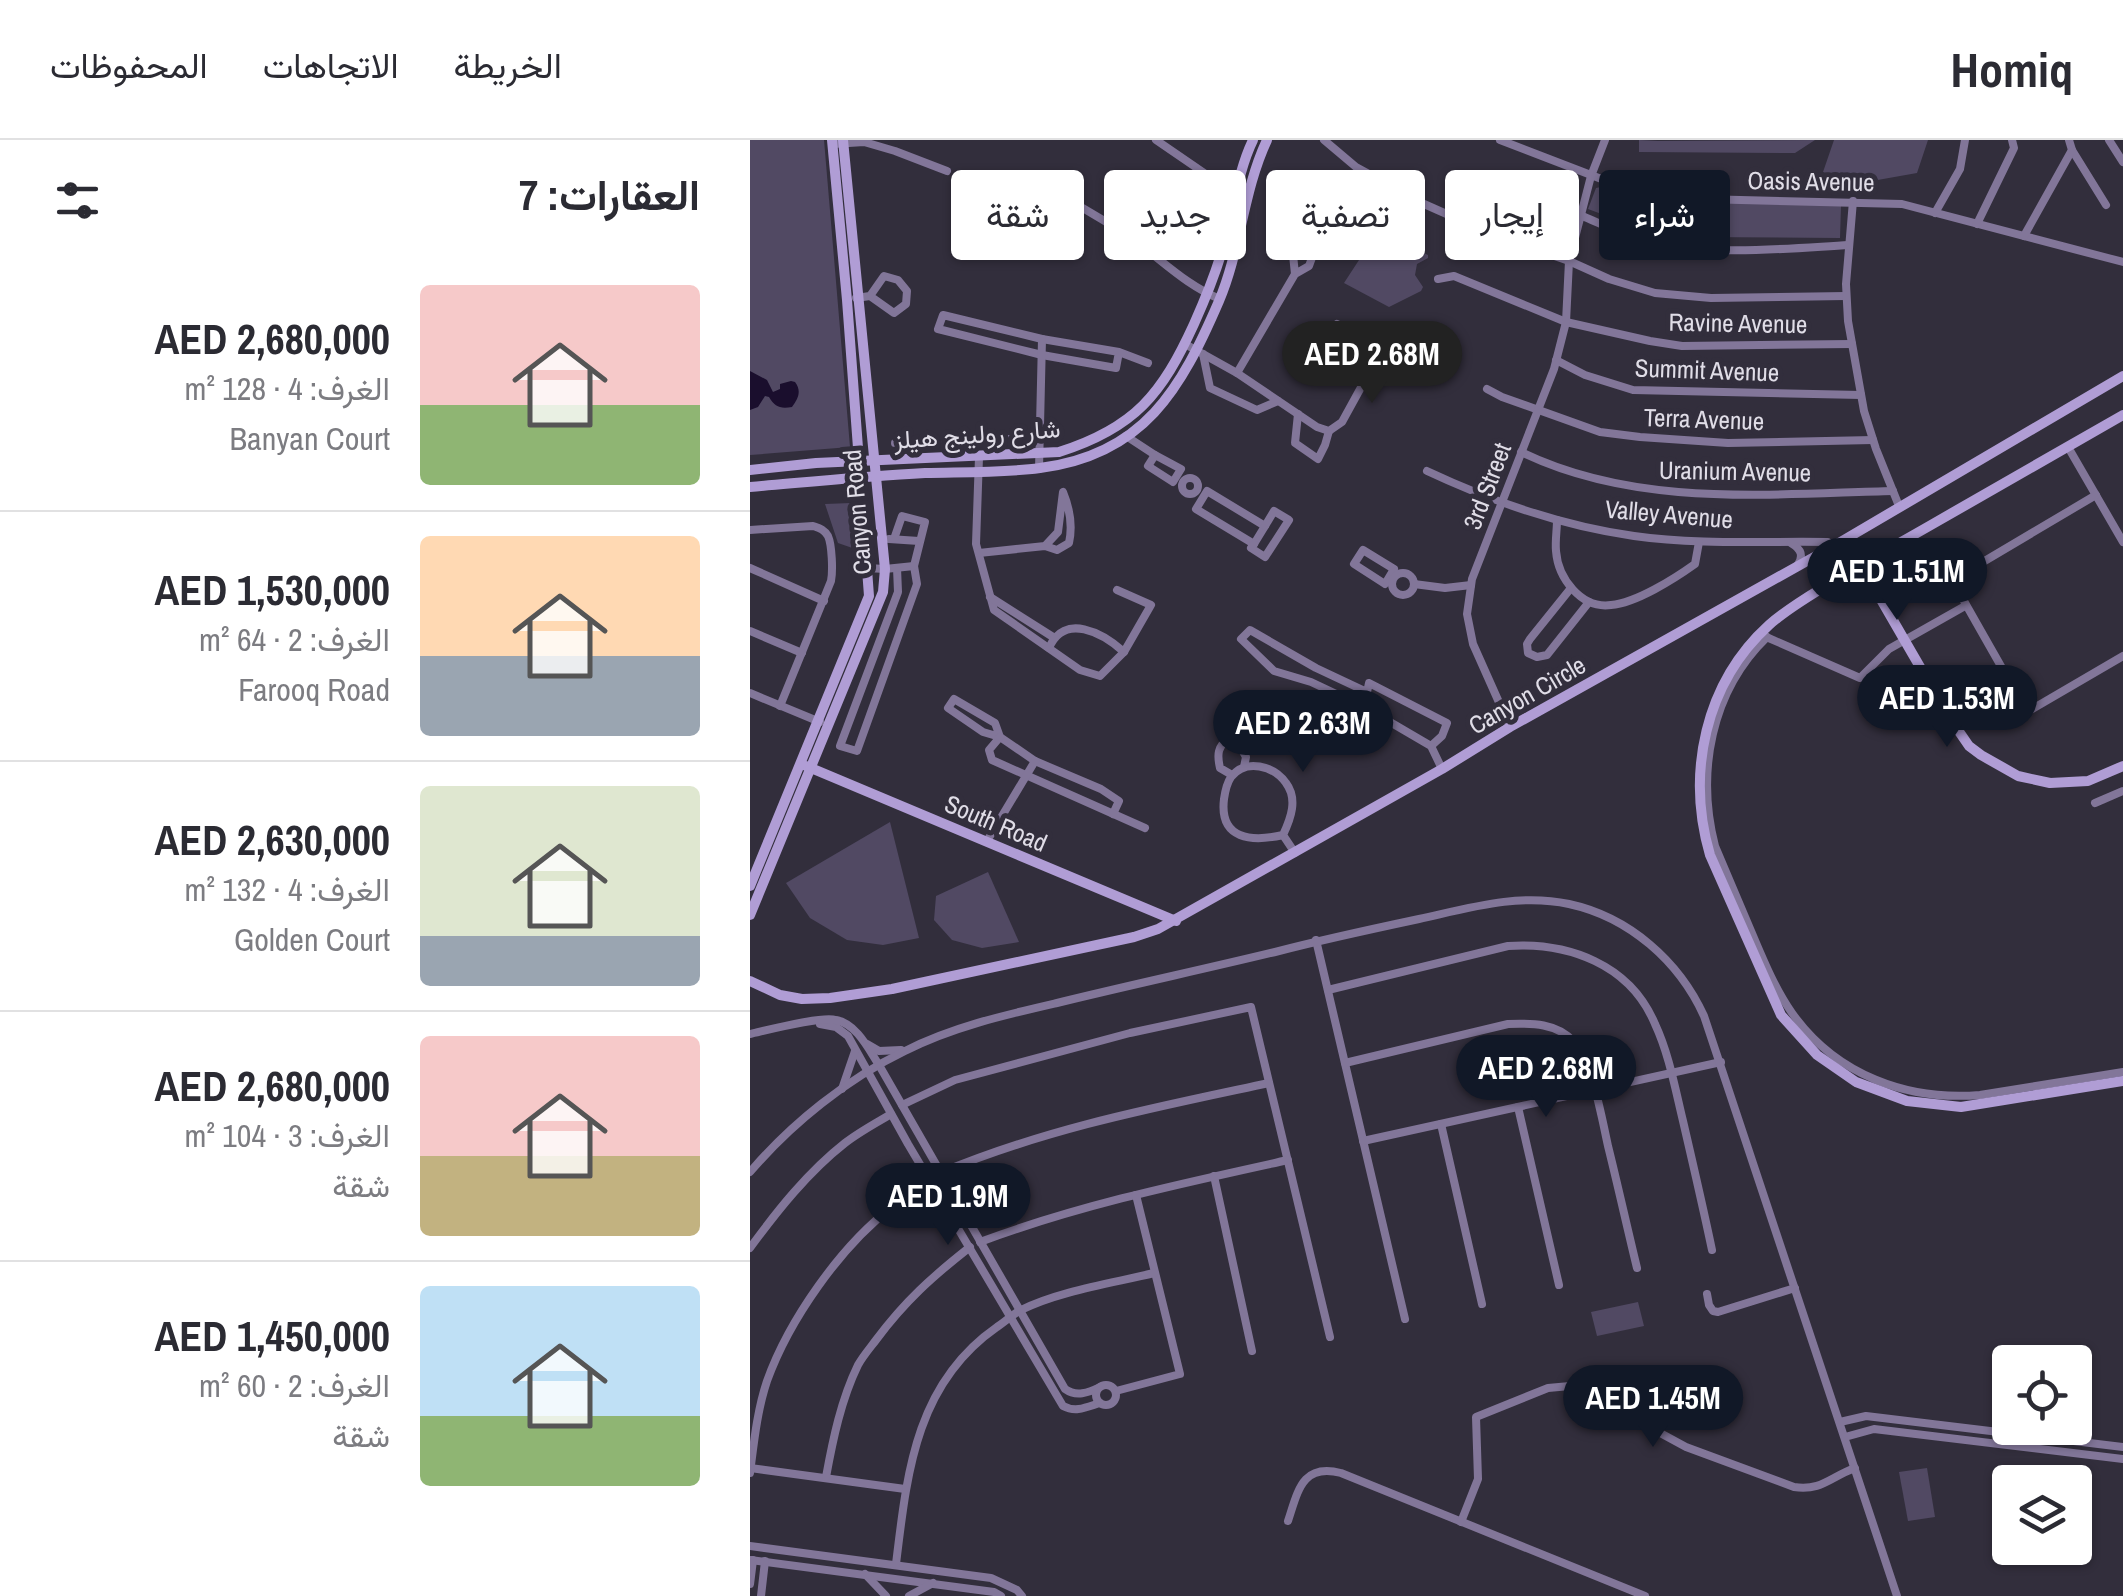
<!DOCTYPE html>
<html lang="ar">
<head>
<meta charset="utf-8">
<style>
	body { margin:0; font-family:"Archivo Narrow",Vazirmatn,sans-serif; background:#f7f7f7; color:#2b2b33; direction:rtl; height:100vh; display:flex; flex-direction:column; font-size:38px; white-space:nowrap }
	* { box-sizing:border-box; margin:0 }
	p { font-size:32px; color:#7c7c81 }
	.icon { flex:none; width:55px; height:55px; fill:none; stroke:currentColor; stroke-width:2; stroke-linecap:round; stroke-linejoin:round }
	.map { position:relative; flex:1; overflow:hidden; direction:ltr }
	.sheet { display:flex; flex-direction:column; background:#fff; width:750px }
	.sheet>* { flex:none }
	.guide { position:absolute; left:30px; top:30px; width:950px; height:90px; direction:rtl; display:flex; gap:20px }
	.tools { position:absolute; left:1242px; top:1205px; display:grid; gap:20px }
	.tools a { display:grid; place-items:center; width:100px; height:100px; border-radius:10px; background:#fff; box-shadow:0 2px 8px #0004; font-size:50px }
	.price { position:absolute; translate:-50% -85px; padding:0 22px; border-radius:35px; background:#111827; color:#fff; font-size:32px; line-height:65px; filter:drop-shadow(0 2px 5px #0008) }
	.price::after { content:''; position:absolute; left:50%; top:60px; width:30px; height:22px; margin-left:-15px; background:inherit; clip-path:polygon(0 0,100% 0,50% 100%) }
	.price.active { background:#222; color:#fff }
	ul { padding:0; list-style:none }
	li { display:flex; align-items:center; gap:30px; height:250px; padding:0 50px }
	li+li { border-top:2px solid #e1e1e2 }
	li span { display:grid; place-items:center; flex:none; width:280px; height:200px; border-radius:10px; color:#555 }
	li>.icon { margin-inline-start:auto }
	span .icon { width:120px; height:120px; fill:#fffc; stroke-width:1 }
	li b { font-size:42px }
	h2 { display:flex; justify-content:space-between; align-items:center; height:120px; padding:0 50px; font-size:42px }
	.pill { padding:0 35px; border-radius:10px; background:#fff; box-shadow:0 2px 8px #0004; font-size:35px; line-height:90px }
	.pill.active { background:#111827; color:#fff }
	header { display:flex; align-items:center; gap:60px; box-sizing:border-box; height:140px; padding:0 50px; background:#fff; border-bottom:2px solid #e1e1e2 }
	header strong { font-size:48px }
	nav { display:flex; gap:55px; margin-inline-start:auto; font-size:35px }
	main { display:flex; flex:1; min-height:0 }
	.map>svg:first-child { display:block }
	.green { fill:#514963 }
	.water { fill:#1a0e2d }
	.lines { fill:none; stroke-linecap:round; stroke-linejoin:round }
	.street { stroke:#827699; stroke-width:8 }
	.secondary { stroke:#b09dd5; stroke-width:10 }
	.labels { text-anchor:middle; dominant-baseline:central; stroke-width:10; stroke-linejoin:round; paint-order:stroke }
	.street-label { font-size:25px; fill:#e0dde7; stroke:#322e3c }
</style>
</head>
<body>
<header>
<strong>Homiq</strong>
<nav><a>الخريطة</a><a>الاتجاهات</a><a>المحفوظات</a></nav>
</header>
<main>
<div class="map">
<svg width="1373" height="1456" viewBox="0 0 1373 1456">
	<rect width="100%" height="100%" fill="#322e3c"/>
	<!-- green -->
	<g class="green">
		<polygon points="0,0 74,0 100,307 0,315"/>
		<polygon points="889,0 908,1 1065,0 1045,13 889,12"/>
		<polygon points="1084,0 1178,0 1167,33 1105,44 1073,32"/>
		<polygon points="851,47 903,60 1091,66 1090,98 946,97 905,94 838,69 846,48"/>
		<polygon points="593,74 678,115 678,118 667,124 665,135 673,147 671,151 639,167 594,143 609,120 591,76"/>
		<polygon points="101,363 111,411 88,403 75,364"/>
		<polygon points="140,682 169,798 133,805 97,800 60,778 36,743"/>
		<polygon points="238,732 269,802 232,808 202,800 184,780 186,756"/>
		<polygon points="888,1162 894,1186 847,1196 841,1172"/>
		<polygon points="1177,1328 1185,1377 1158,1381 1149,1332"/>
	</g>
	<!-- water -->
	<path class="water" d="M0 231 17 240 23 252 30 249V244L41 241 45 242C52 251 48 259 42 267 30 269 25 267 19 257L15 256 8 267 0 270Z"/>
	<g class="lines">
		<!-- street -->
		<g class="street">
			<polyline points="406,0 460,37 498,56"/>
			<polyline points="574,0 606,27 674,64 744,95 819,121 859,139 905,153 961,158 1096,156"/>
			<polyline points="750,0 893,55 912,58 1152,64 1373,122"/>
			<polyline points="1359,0 1373,22"/>
			<polyline points="83,4 114,2 145,11 197,31"/>
			<polyline points="1322,10 1356,65"/>
			<path d="M311 56C339 71 366 87 392 106 417 125 440 147 470 159"/>
			<polyline points="1103,61 1096,144 1098,181 1114,271 1126,309 1149,366"/>
			<polyline points="1185,73 1210,29 1215,0"/>
			<path d="M830 75C849 83 869 93 888 99 957 117 1029 109 1099 105"/>
			<polyline points="1227,84 1264,8 1262,0"/>
			<polyline points="1274,96 1322,10 1319,0"/>
			<polyline points="688,139 704,136 816,182 900,201 932,206 1102,204"/>
			<polyline points="106,158 120,156 144,173 156,164 157,151 148,140 134,136 120,156"/>
			<polyline points="435,204 487,233 567,287 579,291 592,282 631,211 587,184 580,196 624,223"/>
			<polyline points="369,212 366,228 292,215 188,189 193,175 292,199 369,212 398,223"/>
			<polyline points="453,214 460,248 507,270 528,261"/>
			<polyline points="806,220 835,235 883,250 1111,255"/>
			<polyline points="487,233 545,134 559,126 563,115 557,108 550,109 543,115 545,134"/>
			<polyline points="737,249 752,257 850,292 890,297 978,303 1123,300"/>
			<polyline points="548,274 545,303 568,319 575,305 579,291"/>
			<polyline points="376,296 405,315"/>
			<polyline points="145,303 259,299"/>
			<polyline points="1318,307 1373,402"/>
			<path d="M771 312C886 368 1019 354 1143 351"/>
			<polygon points="405,315 431,329 423,342 398,326"/>
			<polyline points="229,317 226,404 244,470 330,530 350,536 374,512 401,465 367,450"/>
			<polyline points="289,329 292,199"/>
			<path d="M677 331C741 361 813 386 884 396 948 405 1013 401 1078 402L1082 407"/>
			<circle cx="440" cy="346" r="8"/>
			<polygon points="457,351 515,386 504,404 446,369"/>
			<polyline points="1346,355 1211,435 1206,447 1277,572 1373,516"/>
			<path d="M807 380C807 390 805 401 806 411 808 438 831 469 861 465 886 463 924 439 945 424L949 402"/>
			<path d="M0 390 63 386C69 388 74 389 78 396 82 405 83 431 81 441L30 566"/>
			<polyline points="139,399 169,401"/>
			<polyline points="144,399 152,376 175,382 164,426 167,444 107,611 90,606 148,452 147,428"/>
			<path d="M1041 403C1051 409 1055 416 1046 427"/>
			<polyline points="504,404 501,408 515,417 539,380 524,371 515,386"/>
			<polygon points="613,410 644,429 635,444 604,424"/>
			<path d="M229 413 295 406 307 410 319 403C323 385 320 369 313 352L308 392 295 406"/>
			<polyline points="0,428 74,461"/>
			<polyline points="117,428 135,429 164,426"/>
			<circle cx="653" cy="444" r="11"/>
			<polyline points="664,444 695,448 721,445"/>
			<polyline points="821,448 780,499 777,504 778,513 787,517 797,515 839,462"/>
			<polyline points="240,457 303,497"/>
			<polyline points="0,491 52,513"/>
			<polyline points="1014,496 1110,538 1139,509 1215,466"/>
			<path d="M1017 497C961 551 946 632 965 706 978 737 991 767 1004 798 1015 824 1026 850 1042 873 1086 935 1157 961 1230 955L1373 932"/>
			<path d="M299 508C314 472 353 493 374 512"/>
			<polyline points="0,553 70,582"/>
			<polyline points="760,587 723,504 717,474 722,439 804,229 816,182 819,121 841,36 855,0"/>
			<polyline points="250,597 245,583 204,559 198,568 233,592 250,597 285,621 351,649 369,661 363,674"/>
			<polyline points="250,597 239,610 242,620 395,688"/>
			<polyline points="681,606 616,568 561,542 524,531 491,499 500,490 566,528 617,552 619,543 697,583 692,596 681,606 692,629"/>
			<path d="M482 635 470 628C467 615 467 606 480 598L490 606 496 617 494 627"/>
			<polyline points="1345,663 1373,651"/>
			<path d="M533 695C502 702 469 700 474 659 475 652 477 643 481 637 496 618 524 626 536 643 548 659 541 678 533 695L545 713"/>
			<polyline points="237,701 285,621"/>
			<polyline points="566,800 655,1179"/>
			<path d="M578 850 758 806C818 802 880 824 905 884 919 914 925 948 933 981 943 1024 953 1067 962 1110"/>
			<path d="M70 884 86 887 98 896 158 1004 313 1266C326 1273 337 1267 350 1263"/>
			<path d="M0 894C18 890 71 876 86 880 107 884 119 910 129 925L315 1249C326 1257 338 1253 350 1247"/>
			<polyline points="117,904 129,911 151,910"/>
			<path d="M595 923 758 884C782 883 807 883 824 902 842 921 852 979 858 1006 868 1046 877 1087 887 1128"/>
			<polyline points="92,949 105,911"/>
			<polyline points="152,965 205,940 380,893 501,867 580,1197"/>
			<polyline points="768,967 809,1145"/>
			<polyline points="691,984 732,1164"/>
			<polyline points="613,1001 971,922"/>
			<path d="M0 1032C42 983 97 939 155 911 202 887 255 875 307 863 380 845 455 829 529 811 575 799 622 789 669 779 719 768 768 753 819 764 879 777 929 821 954 876L1147 1456"/>
			<path d="M190 1033C297 988 407 967 519 943"/>
			<polyline points="464,1036 502,1211"/>
			<path d="M230 1102C329 1065 434 1043 538 1020"/>
			<path d="M0 1108C27 1071 58 1032 95 1003 109 992 126 983 141 974"/>
			<polyline points="957,1154 959,1165 963,1171 968,1172 1045,1148"/>
			<circle cx="356" cy="1255" r="10"/>
			<polyline points="366,1251 430,1234 386,1055"/>
			<polyline points="1090,1282 1116,1276 1373,1307"/>
			<polyline points="1095,1297 1124,1289 1373,1319"/>
			<polyline points="0,1328 155,1349"/>
			<path d="M0 1333C4 1302 7 1271 17 1241 39 1180 90 1107 142 1067 154 1057 167 1049 180 1041"/>
			<path d="M76 1337C83 1299 91 1260 108 1225 113 1216 120 1208 126 1200 155 1161 182 1137 220 1107"/>
			<path d="M538 1381C548 1351 552 1323 591 1333L895 1456"/>
			<path d="M711 1382 728 1339 726 1277 798 1248 820 1246 864 1262 890 1282 936 1307 1044 1347C1072 1351 1080 1337 1105 1328"/>
			<polyline points="0,1406 241,1438 267,1450 272,1456"/>
			<polyline points="0,1420 244,1452 251,1456"/>
			<path d="M146 1424C157 1334 165 1244 247 1187 255 1182 263 1174 271 1170 309 1151 363 1143 404 1133"/>
			<polyline points="115,1434 136,1456"/>
			<polyline points="0,1444 3,1420"/>
			<polyline points="11,1456 15,1421"/>
			<polyline points="159,1456 183,1443"/>
		</g>
		<!-- secondary -->
		<g class="secondary">
			<path d="M1373 275C1309 311 1245 348 1181 385 1148 404 1115 422 1082 442 1061 455 1038 468 1019 485 955 543 936 633 960 715L1031 875 1067 915 1106 942 1157 961 1211 967 1373 941"/>
			<path d="M0 330 66 323 309 312C385 288 412 254 444 184 457 155 468 128 476 97 485 64 488 31 503 0"/>
			<path d="M0 347C58 342 117 336 175 333 213 332 252 333 290 328 394 315 431 249 469 161 491 109 493 51 517 0"/>
			<polyline points="1111,425 1199,577 1219,606 1231,615 1268,636 1300,643 1338,641 1373,626"/>
			<polyline points="56,626 426,781"/>
			<polyline points="0,746 119,456 97,160 82,0"/>
			<polyline points="0,775 133,452 135,429 93,0"/>
			<polyline points="0,841 30,855 52,859 80,858 142,849 384,797 408,789 692,629 760,587 1082,407 1373,236"/>
		</g>
	</g>
	<g class="labels">
		<!-- street labels -->
		<g class="street-label">
			<text transform="translate(1061 41) rotate(1)">Oasis Avenue</text>
			<text transform="translate(988 183) rotate(1)">Ravine Avenue</text>
			<text transform="translate(957 230) rotate(2)">Summit Avenue</text>
			<text transform="translate(954 279) rotate(2)">Terra Avenue</text>
			<text transform="translate(227 294) rotate(-4)">شارع رولينج هيلز</text>
			<text transform="translate(985 331) rotate(1)">Uranium Avenue</text>
			<text transform="translate(737 346) rotate(-69)">3rd Street</text>
			<text transform="translate(107 372) rotate(-95)">Canyon Road</text>
			<text transform="translate(919 374) rotate(5)">Valley Avenue</text>
			<text transform="translate(777 555) rotate(-30)">Canyon Circle</text>
			<text transform="translate(246 683) rotate(23)">South Road</text>
		</g>
	</g>
</svg>
<div class="tools">
<a><svg class="icon" aria-label="locate" viewBox="0 0 24 24"><circle cx="12" cy="12" r="6"/><path d="M12 2v4M12 18v4M2 12h4M18 12h4"/></svg></a>
<a><svg class="icon" aria-label="layers" viewBox="0 0 24 24"><path d="M12 4l9 5-9 5-9-5zM3 14l9 5 9-5"/></svg></a>
</div>
<b class="price active" style="left:622px;top:266px">AED 2.68M</b>
<b class="price" style="left:1147px;top:483px">AED 1.51M</b>
<b class="price" style="left:1197px;top:610px">AED 1.53M</b>
<b class="price" style="left:553px;top:635px">AED 2.63M</b>
<b class="price" style="left:796px;top:980px">AED 2.68M</b>
<b class="price" style="left:198px;top:1108px">AED 1.9M</b>
<b class="price" style="left:903px;top:1310px">AED 1.45M</b>
<div class="guide">
<a class="pill active">شراء</a>
<a class="pill">إيجار</a>
<a class="pill">تصفية</a>
<a class="pill">جديد</a>
<a class="pill">شقة</a>
</div>
</div>
<section class="sheet">
<h2>العقارات: 7<svg class="icon" aria-label="filters" viewBox="0 0 24 24"><path d="M4 7h16M4 17h16"/><circle cx="9" cy="7" r="2"/><circle cx="15" cy="17" r="2"/></svg></h2>
<ul>
<li><span style="background:linear-gradient(#f6c9c9 60%,#8fb573 0)"><svg class="icon" aria-label="home" viewBox="0 0 24 24"><path d="M3 11l9-7 9 7M6 9v11h12V9"/></svg></span><div><b>AED 2,680,000</b><p>الغرف: 4 · 128 m²</p><p>Banyan Court</p></div></li>
<li><span style="background:linear-gradient(#ffd9b3 60%,#9aa5b1 0)"><svg class="icon" aria-label="home" viewBox="0 0 24 24"><path d="M3 11l9-7 9 7M6 9v11h12V9"/></svg></span><div><b>AED 1,530,000</b><p>الغرف: 2 · 64 m²</p><p>Farooq Road</p></div></li>
<li><span style="background:linear-gradient(#dfe7d0 75%,#9aa5b1 0)"><svg class="icon" aria-label="home" viewBox="0 0 24 24"><path d="M3 11l9-7 9 7M6 9v11h12V9"/></svg></span><div><b>AED 2,630,000</b><p>الغرف: 4 · 132 m²</p><p>Golden Court</p></div></li>
<li><span style="background:linear-gradient(#f6c9c9 60%,#c2b280 0)"><svg class="icon" aria-label="home" viewBox="0 0 24 24"><path d="M3 11l9-7 9 7M6 9v11h12V9"/></svg></span><div><b>AED 2,680,000</b><p>الغرف: 3 · 104 m²</p><p>شقة</p></div></li>
<li><span style="background:linear-gradient(#bfe0f5 65%,#8fb573 0)"><svg class="icon" aria-label="home" viewBox="0 0 24 24"><path d="M3 11l9-7 9 7M6 9v11h12V9"/></svg></span><div><b>AED 1,450,000</b><p>الغرف: 2 · 60 m²</p><p>شقة</p></div></li>
</ul>
</section>
</main>
</body>
</html>
